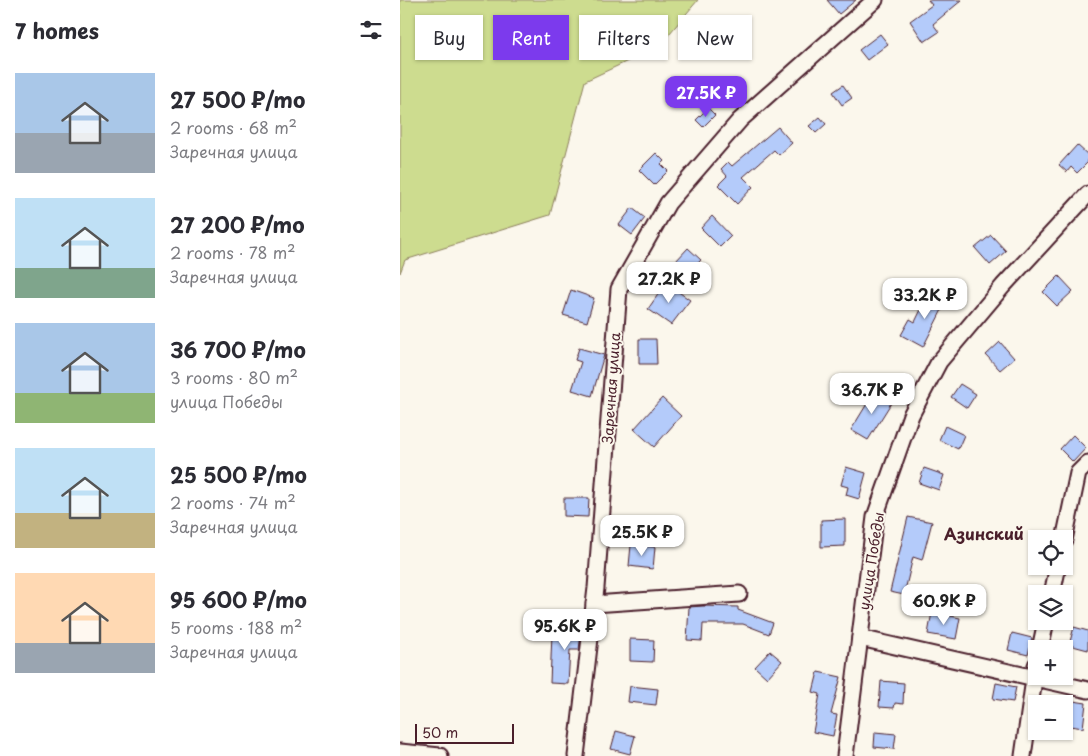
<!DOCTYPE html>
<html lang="en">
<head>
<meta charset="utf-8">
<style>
	body { margin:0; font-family:"Playpen Sans",sans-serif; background:#f7f7f7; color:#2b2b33; height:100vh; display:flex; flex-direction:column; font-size:19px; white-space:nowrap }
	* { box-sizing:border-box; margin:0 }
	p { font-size:16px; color:#7c7c81 }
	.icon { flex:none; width:28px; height:28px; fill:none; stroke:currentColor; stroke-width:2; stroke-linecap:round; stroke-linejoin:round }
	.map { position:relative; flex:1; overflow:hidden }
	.details { display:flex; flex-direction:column; background:#fff; width:400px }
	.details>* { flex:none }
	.top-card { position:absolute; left:15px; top:15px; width:475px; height:45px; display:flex; gap:10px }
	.controls { position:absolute; left:628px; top:530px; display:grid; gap:10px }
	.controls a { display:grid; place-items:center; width:45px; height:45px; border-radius:0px; background:#fff; box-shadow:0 1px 4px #0004; font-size:25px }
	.scale { position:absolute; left:15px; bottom:12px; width:99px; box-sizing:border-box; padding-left:5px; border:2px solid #4a1f2b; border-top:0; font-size:14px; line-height:18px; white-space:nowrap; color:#4a1f2b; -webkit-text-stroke:4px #fbf7ec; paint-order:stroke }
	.price { position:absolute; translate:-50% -42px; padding:0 11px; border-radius:10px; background:#fff; color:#222; font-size:16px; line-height:32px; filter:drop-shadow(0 1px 2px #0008) }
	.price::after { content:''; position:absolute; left:50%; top:30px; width:15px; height:11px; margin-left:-8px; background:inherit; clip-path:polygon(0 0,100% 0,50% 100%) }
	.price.current { background:#7c3aed; color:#fff }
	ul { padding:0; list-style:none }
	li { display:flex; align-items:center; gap:15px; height:125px; padding:0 15px }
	li span { display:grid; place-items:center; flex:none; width:140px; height:100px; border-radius:0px; color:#555 }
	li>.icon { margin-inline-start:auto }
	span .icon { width:60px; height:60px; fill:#fffc; stroke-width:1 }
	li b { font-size:21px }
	h2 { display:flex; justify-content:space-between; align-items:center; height:60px; padding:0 15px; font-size:21px }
	.pill { padding:0 18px; border-radius:0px; background:#fff; box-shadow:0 1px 4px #0004; font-size:18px; line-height:45px }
	.pill.current { background:#7c3aed; color:#fff }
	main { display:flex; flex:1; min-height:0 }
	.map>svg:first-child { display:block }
	.green { fill:#cddc8f; stroke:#8c7e5d }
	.building { fill:#b4cbfa; stroke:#4a1f2b }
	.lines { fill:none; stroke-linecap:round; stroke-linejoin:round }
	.minor-casing { stroke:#4a1f2b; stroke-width:19 }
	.minor { stroke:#fbf7ec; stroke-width:15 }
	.labels { text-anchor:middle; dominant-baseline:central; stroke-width:4; stroke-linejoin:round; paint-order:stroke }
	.street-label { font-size:14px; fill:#4a1f2b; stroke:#fbf7ec }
	.quarter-label { font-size:16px; font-weight:bold; fill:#4a1f2b; stroke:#fbf7ec }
</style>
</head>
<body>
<main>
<section class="details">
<h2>7 homes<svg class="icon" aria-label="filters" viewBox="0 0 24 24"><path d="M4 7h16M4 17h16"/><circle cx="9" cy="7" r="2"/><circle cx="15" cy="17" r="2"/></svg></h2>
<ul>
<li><span style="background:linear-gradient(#a9c7e8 60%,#9aa5b1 0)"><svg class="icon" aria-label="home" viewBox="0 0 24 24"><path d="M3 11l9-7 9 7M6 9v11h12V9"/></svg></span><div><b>27 500 ₽/mo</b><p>2 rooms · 68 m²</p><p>Заречная улица</p></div></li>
<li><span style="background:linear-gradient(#bfe0f5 70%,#7fa58c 0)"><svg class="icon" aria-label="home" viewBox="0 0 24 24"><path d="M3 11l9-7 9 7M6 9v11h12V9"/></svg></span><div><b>27 200 ₽/mo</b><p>2 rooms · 78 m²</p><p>Заречная улица</p></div></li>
<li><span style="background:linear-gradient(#a9c7e8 70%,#8fb573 0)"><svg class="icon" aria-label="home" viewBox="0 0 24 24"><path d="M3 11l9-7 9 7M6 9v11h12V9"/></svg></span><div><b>36 700 ₽/mo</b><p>3 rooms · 80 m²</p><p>улица Победы</p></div></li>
<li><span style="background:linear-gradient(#bfe0f5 65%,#c2b280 0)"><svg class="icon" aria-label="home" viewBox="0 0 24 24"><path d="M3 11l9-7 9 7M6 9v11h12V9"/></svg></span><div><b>25 500 ₽/mo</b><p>2 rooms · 74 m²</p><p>Заречная улица</p></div></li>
<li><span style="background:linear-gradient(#ffd9b3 70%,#9aa5b1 0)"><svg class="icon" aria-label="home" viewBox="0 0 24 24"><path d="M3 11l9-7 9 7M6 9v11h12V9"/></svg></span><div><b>95 600 ₽/mo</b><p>5 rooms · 188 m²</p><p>Заречная улица</p></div></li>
</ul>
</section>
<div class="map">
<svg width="688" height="756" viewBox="0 0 688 756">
	<rect width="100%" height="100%" fill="#fbf7ec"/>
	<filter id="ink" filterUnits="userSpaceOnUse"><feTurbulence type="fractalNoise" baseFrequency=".02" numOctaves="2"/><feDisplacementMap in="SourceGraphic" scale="10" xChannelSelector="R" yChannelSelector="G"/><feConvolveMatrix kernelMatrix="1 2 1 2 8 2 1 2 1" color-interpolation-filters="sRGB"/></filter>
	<g filter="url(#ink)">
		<!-- green -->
		<polygon class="green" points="0,0 298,0 258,47 185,81 150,215 5,260 0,273"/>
		<!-- building -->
		<g class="building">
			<polygon points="427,0 456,0 439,14"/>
			<polygon points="528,0 562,0 533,24 539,32 524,42 510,21 532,5"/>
			<polygon points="480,34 488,44 467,60 459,50"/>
			<polygon points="443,85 452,98 442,105 433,92"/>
			<polygon points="308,108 315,115 303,127 296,120"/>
			<polygon points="420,117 426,124 416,133 409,126"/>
			<polygon points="378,127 392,143 379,155 374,150 343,177 353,187 337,204 318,185 327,176 321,169 328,162 332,166"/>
			<polygon points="677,145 688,155 688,162 677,173 671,167 667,172 659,165"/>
			<polygon points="256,153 264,161 261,164 268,171 254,185 239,170"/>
			<polygon points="232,208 245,218 232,235 219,225"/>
			<polygon points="312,216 331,236 320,247 301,228"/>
			<polygon points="591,235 606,251 590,265 575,248"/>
			<polygon points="288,248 301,260 288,273 275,262"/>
			<polygon points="659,276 673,291 657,306 643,292"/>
			<polygon points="266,283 290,300 271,325 248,309"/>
			<polygon points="171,290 194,298 187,322 163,315"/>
			<polygon points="530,291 547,300 523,347 501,335 510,319 515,322"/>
			<polygon points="239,339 256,339 257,364 239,364"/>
			<polygon points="600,342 614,358 600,370 586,355"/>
			<polygon points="179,348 204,355 192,396 172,390 181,362 175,360"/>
			<polygon points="560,384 576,394 567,408 551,397"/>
			<polygon points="476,389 493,400 468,440 451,430"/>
			<polygon points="262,398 281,416 254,447 234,429"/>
			<polygon points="545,426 564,435 558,449 539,440"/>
			<polygon points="673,435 686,448 673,462 660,449"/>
			<polygon points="446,467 466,473 459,499 446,495 448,487 441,485"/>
			<polygon points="524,468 544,475 539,490 519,483"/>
			<polygon points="164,498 189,498 188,517 164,516"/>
			<polygon points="508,517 532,522 522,560 513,557 504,595 490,592"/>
			<polygon points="445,519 445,546 421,547 421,520"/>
			<polygon points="231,545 255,547 253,569 229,566"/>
			<polygon points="303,606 338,607 338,610 373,623 369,634 343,624 303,624 302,641 287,640 289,607"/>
			<polygon points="532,612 560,618 556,639 528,634"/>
			<polygon points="172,615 183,616 179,650 170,650 168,684 150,683 152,633 171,634"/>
			<polygon points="674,627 688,631 688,650 669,645"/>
			<polygon points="612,633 632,638 628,655 608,650"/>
			<polygon points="230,639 254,640 253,662 230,661"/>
			<polygon points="370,651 382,661 367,678 355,667"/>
			<polygon points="418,672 441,677 431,714 437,715 433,736 413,732 420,694 413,692"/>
			<polygon points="481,681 504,683 503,704 495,703 494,708 479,707"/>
			<polygon points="596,683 616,687 613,702 593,699"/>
			<polygon points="230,686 258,689 256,705 228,702"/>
			<polygon points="667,700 686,703 683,728 664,725"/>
			<polygon points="216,731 235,736 230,754 211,749"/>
			<polygon points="475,732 496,734 494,749 474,747"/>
		</g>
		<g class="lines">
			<!-- minor casing -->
			<g class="minor-casing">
				<g id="minor">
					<polyline points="664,540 678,473 688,463"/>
					<polyline points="652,594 658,566"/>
					<polyline points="194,604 339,594"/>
					<polyline points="460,638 688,690"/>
					<polyline points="640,649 646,621"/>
					<polyline points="0,752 40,756"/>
					<polyline points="176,756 196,588 219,289 268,203 340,120 475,0"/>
					<polyline points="445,756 475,517 511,415 539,362 603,286 688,194"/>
					<polyline points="623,756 636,665"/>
				</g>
			</g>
			<!-- minor -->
			<use href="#minor" class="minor"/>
		</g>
	</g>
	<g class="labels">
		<!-- street labels -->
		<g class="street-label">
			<text transform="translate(211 388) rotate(-86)">Заречная улица</text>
			<text transform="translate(471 561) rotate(-81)">улица Победы</text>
		</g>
		<!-- quarter labels -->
		<g class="quarter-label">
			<text x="584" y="533">Азинский</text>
		</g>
	</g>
</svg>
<div class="controls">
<a><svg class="icon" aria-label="locate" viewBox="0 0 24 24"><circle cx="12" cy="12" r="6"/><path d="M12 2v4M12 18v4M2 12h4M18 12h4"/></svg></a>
<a><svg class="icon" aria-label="layers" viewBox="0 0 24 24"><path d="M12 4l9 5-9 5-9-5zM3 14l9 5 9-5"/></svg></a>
<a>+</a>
<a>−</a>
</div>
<div class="scale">50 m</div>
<b class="price current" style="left:306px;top:118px">27.5K ₽</b>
<b class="price" style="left:269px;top:304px">27.2K ₽</b>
<b class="price" style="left:525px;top:320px">33.2K ₽</b>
<b class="price" style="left:472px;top:415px">36.7K ₽</b>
<b class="price" style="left:242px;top:557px">25.5K ₽</b>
<b class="price" style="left:544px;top:626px">60.9K ₽</b>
<b class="price" style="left:165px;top:651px">95.6K ₽</b>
<div class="top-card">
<a class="pill">Buy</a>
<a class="pill current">Rent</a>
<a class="pill">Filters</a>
<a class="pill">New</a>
</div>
</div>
</main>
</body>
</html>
